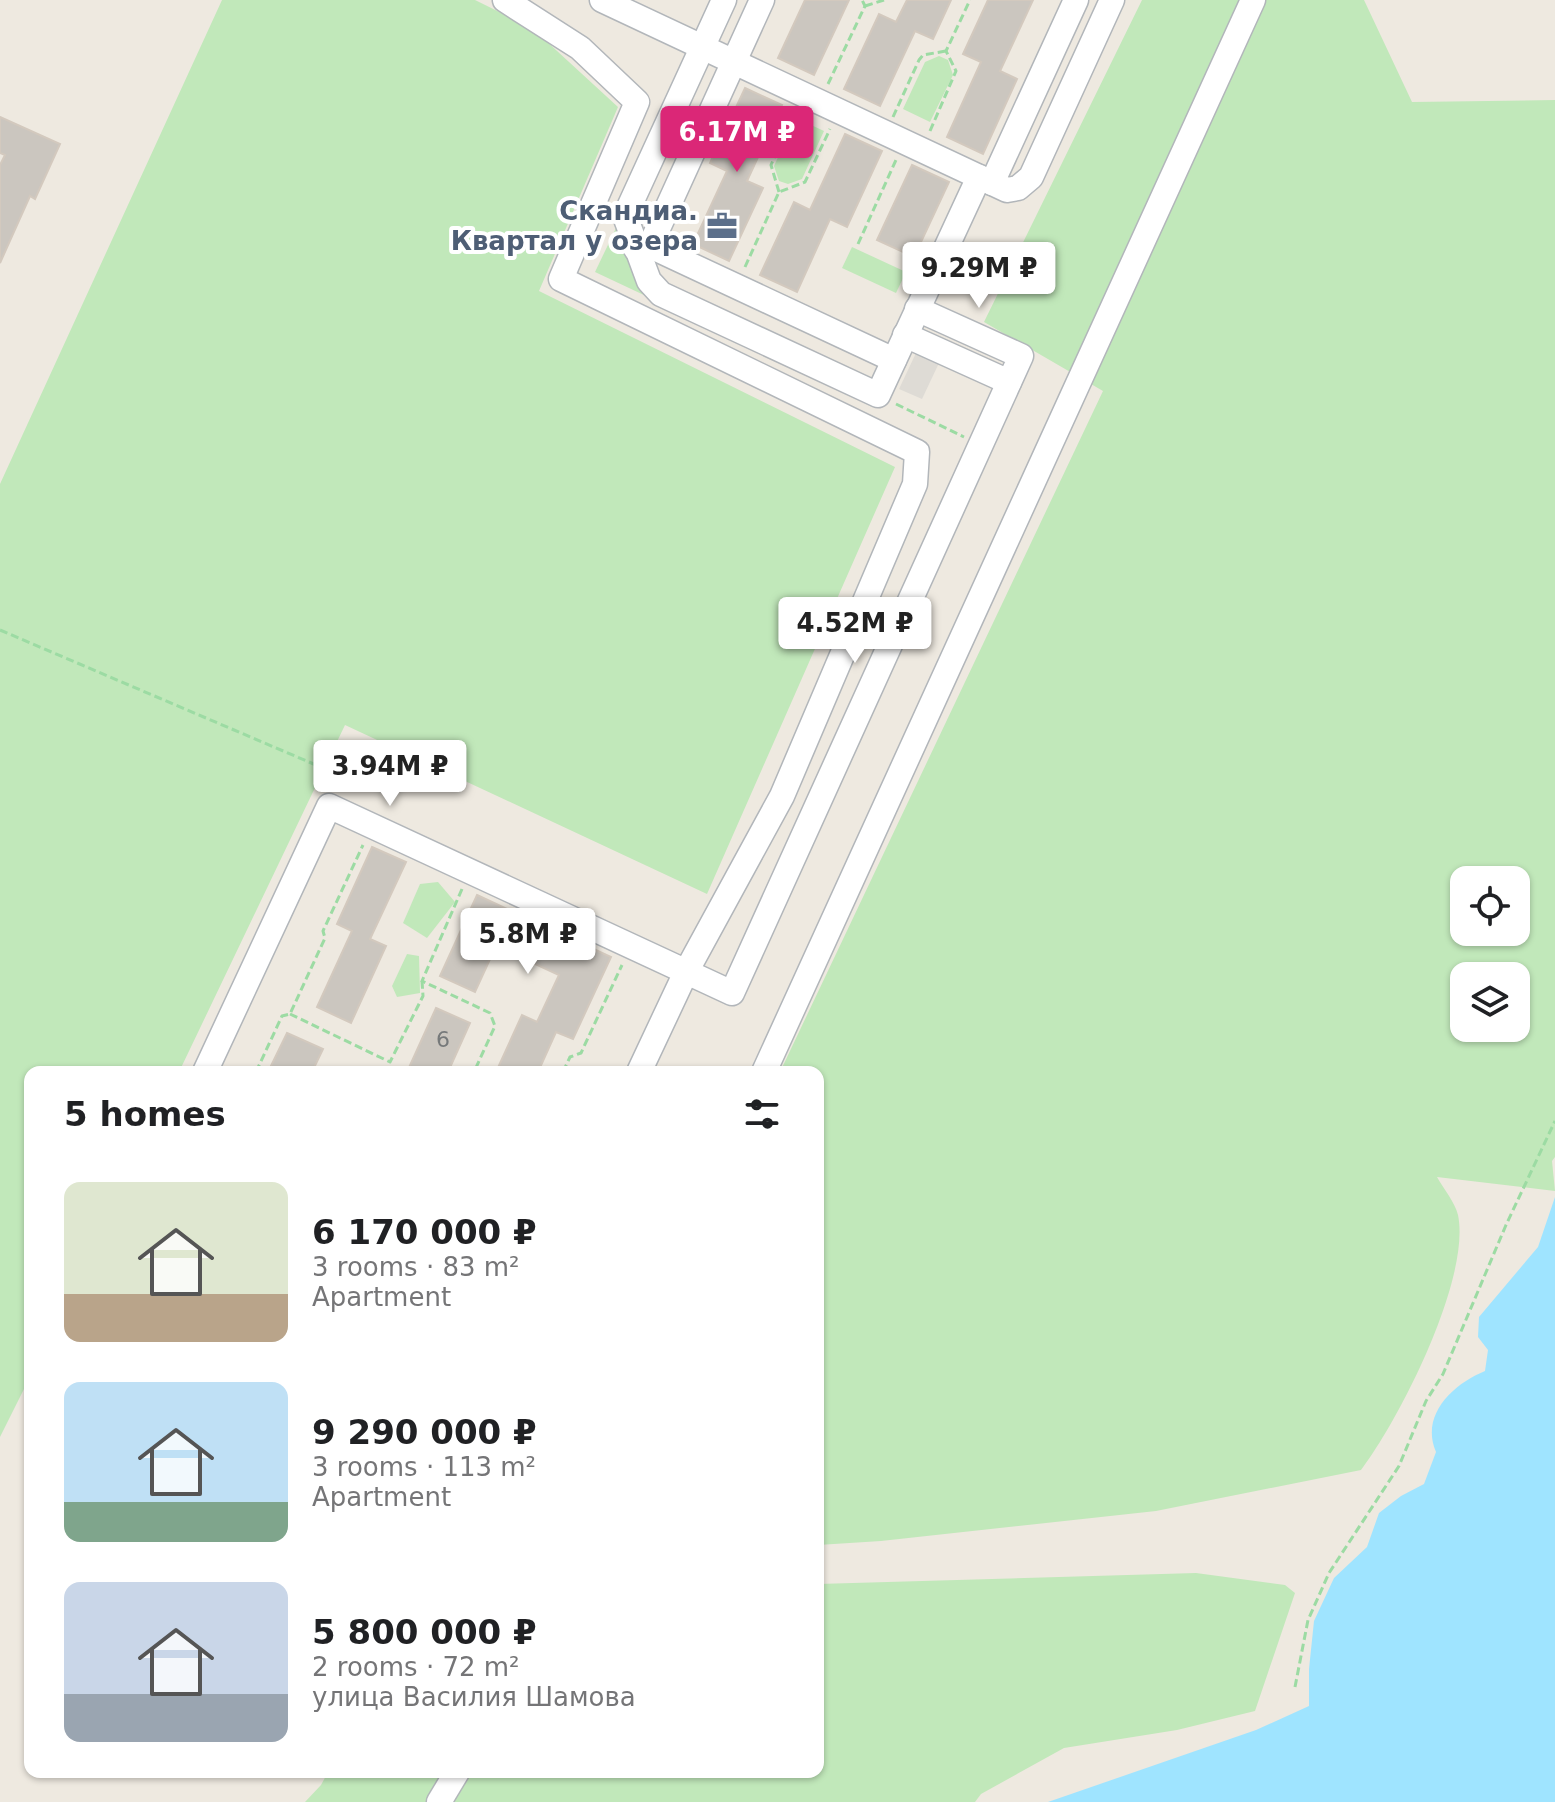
<!DOCTYPE html>
<html lang="en">
<head>
<meta charset="utf-8">
<style>
	body { margin:0; font-family:"DejaVu Sans",sans-serif; background:#f6f6f6; color:#202124; height:100vh; display:flex; flex-direction:column; font-size:30px; white-space:nowrap }
	* { box-sizing:border-box; margin:0 }
	p { font-size:26px; color:#757577 }
	.icon { flex:none; width:44px; height:44px; fill:none; stroke:currentColor; stroke-width:2; stroke-linecap:round; stroke-linejoin:round }
	.map { position:relative; flex:1; overflow:hidden }
	.side { position:absolute; left:24px; top:1066px; width:800px; height:712px; display:flex; flex-direction:column; background:#fff; border-radius:16px; box-shadow:0 2px 6px #0004 }
	.side>* { flex:none }
	.controls { position:absolute; left:1450px; top:866px; display:grid; gap:16px }
	.controls a { display:grid; place-items:center; width:80px; height:80px; border-radius:16px; background:#fff; box-shadow:0 2px 6px #0004; font-size:40px }
	.price { position:absolute; translate:-50% -68px; padding:0 18px; border-radius:8px; background:#fff; color:#222; font-size:26px; line-height:52px; filter:drop-shadow(0 2px 4px #0008) }
	.price::after { content:''; position:absolute; left:50%; top:48px; width:24px; height:18px; margin-left:-12px; background:inherit; clip-path:polygon(0 0,100% 0,50% 100%) }
	.price.selected { background:#db2777; color:#fff }
	ul { padding:0; list-style:none }
	li { display:flex; align-items:center; gap:24px; height:200px; padding:0 40px }
	li span { display:grid; place-items:center; flex:none; width:224px; height:160px; border-radius:16px; color:#555 }
	li>.icon { margin-inline-start:auto }
	span .icon { width:96px; height:96px; fill:#fffc; stroke-width:1 }
	li b { font-size:34px }
	h2 { display:flex; justify-content:space-between; align-items:center; height:96px; padding:0 40px; font-size:34px }
	.map>svg:first-child { display:block }
	.industrial { fill:#dedbd5 }
	.green { fill:#c1e8ba; fill-rule:evenodd }
	.water { fill:#9fe4ff }
	.building { fill:#cbc6bf; stroke:#d3c9be; stroke-width:2 }
	.lines { fill:none; stroke-linecap:round; stroke-linejoin:round }
	.minor-casing { stroke:#b2b6ba; stroke-width:27 }
	.path { stroke:#9cdba3; stroke-width:3; stroke-dasharray:8 4; stroke-linecap:butt }
	.minor { stroke:#fff; stroke-width:24 }
	.labels { text-anchor:middle; dominant-baseline:central; stroke-width:8; stroke-linejoin:round; paint-order:stroke }
	.number-label { font-size:22px; fill:#76797a }
	.service-label { font-size:26px; font-weight:bold; fill:#4e5e75; stroke:#fff; text-anchor:end }
</style>
</head>
<body>
<div class="map">
<svg width="1555" height="1802" viewBox="0 0 1555 1802">
	<rect width="100%" height="100%" fill="#eee9e0"/>
	<!-- industrial -->
	<polygon class="industrial" points="916,353 939,363 922,399 899,389"/>
	<!-- green -->
	<g class="green">
		<polygon points="222,0 475,0 532,28 618,107 539,291 895,467 707,894 345,725 179,1072 30,1072 30,1377 0,1437 0,484"/>
		<path d="M1142 0H1364L1412 102 1555 100V1157L1552 1161 1555 1191 1437 1177C1443 1188 1455 1202 1458 1215 1471 1278 1400 1419 1361 1470L1156 1511 881 1541 818 1545V1072H780L1103 391 984 322ZM1464 880H1516V932H1464ZM1464 976H1516V1028H1464Z"/>
		<polygon points="939,56 948,60 953,75 930,122 903,109 925,62"/>
		<polygon points="796,118 824,131 802,179 788,184 779,181 774,166"/>
		<polygon points="617,226 646,296 595,272"/>
		<polygon points="852,247 906,272 896,293 842,268"/>
		<polygon points="438,882 455,902 427,938 403,923 420,884"/>
		<polygon points="407,954 419,956 420,993 397,997 392,986"/>
		<polygon points="1196,1573 1285,1585 1295,1593 1255,1711 1177,1730 1064,1748 981,1794 975,1802 305,1802 321,1785 328,1772 818,1772 818,1584"/>
	</g>
	<!-- water -->
	<path class="water" d="M1555 1197V1802H1048L1256 1730 1309 1706V1669L1314 1621 1334 1578 1367 1547 1379 1513 1401 1496 1424 1484 1436 1452C1420 1415 1453 1384 1485 1371L1488 1350 1478 1337 1479 1317 1538 1247Z"/>
	<!-- building -->
	<g class="building">
		<polygon points="805,0 849,0 814,75 778,58"/>
		<polygon points="907,0 951,0 933,39 915,31 880,106 844,89 879,14 896,22"/>
		<polygon points="988,0 1033,0 1000,71 1017,79 983,154 947,137 981,62 963,54"/>
		<polygon points="745,88 782,105 747,181 763,188 729,261 693,244 727,171 710,163"/>
		<polygon points="0,117 60,144 35,199 30,196 0,263 0,165 5,155 0,153"/>
		<polygon points="845,134 882,151 847,227 830,219 797,292 760,275 794,202 810,210"/>
		<polygon points="912,165 949,182 914,257 877,240"/>
		<polygon points="372,847 406,862 370,939 386,946 351,1023 317,1007 352,931 337,924"/>
		<polygon points="477,895 611,957 573,1039 556,1032 538,1072 496,1072 522,1015 537,1022 559,975 496,946 475,992 440,976"/>
		<polygon points="436,1008 470,1023 448,1072 407,1072"/>
		<polygon points="287,1033 323,1049 312,1072 268,1072"/>
	</g>
	<g class="lines">
		<!-- minor casing -->
		<g class="minor-casing">
			<g id="minor">
				<polyline points="505,0 580,48 637,102 561,279 917,452 915,484 782,796 686,972 639,1072"/>
				<polyline points="602,0 1007,190 1018,188 1031,177 1112,0"/>
				<polyline points="724,0 625,216 649,281 661,294 878,395 979,177"/>
				<polyline points="992,183 1076,0"/>
				<polyline points="650,246 762,0"/>
				<polyline points="636,249 650,246 894,360"/>
				<polyline points="905,335 1009,382"/>
				<polyline points="205,1072 329,806 732,993 1021,356 917,309"/>
				<polyline points="764,1072 1253,0"/>
				<polyline points="439,1802 457,1772"/>
			</g>
		</g>
		<!-- path -->
		<g class="path">
			<polyline points="865,6 884,0"/>
			<polyline points="828,84 865,6 862,0"/>
			<polyline points="893,117 919,60 923,55 946,51"/>
			<polyline points="930,131 956,71 946,51 970,0"/>
			<polyline points="779,192 771,165 793,114"/>
			<polyline points="858,244 896,160"/>
			<polyline points="745,267 779,192 805,182 830,129"/>
			<polyline points="896,404 964,437"/>
			<polyline points="0,630 316,765 331,787"/>
			<polyline points="462,889 422,981 490,1013 495,1026 474,1072"/>
			<polyline points="290,1014 390,1062 423,996 422,981"/>
			<polyline points="256,1072 282,1016 290,1014 325,938 323,931 363,845"/>
			<polyline points="563,1072 570,1057 581,1053 622,965"/>
			<polyline points="1295,1687 1308,1620 1329,1573 1399,1466 1426,1401 1443,1374 1506,1225 1555,1121"/>
		</g>
		<!-- minor -->
		<use href="#minor" class="minor"/>
	</g>
	<!-- icons -->
	<defs>
		<g id="office-bare" transform="scale(2.4)"><path d="M-6-3h4V-5.5h4V-3h4V5H-6ZM-1-4.5V-3h2v-1.5ZM-6 0V1H6V0Z" fill="#5c6f8a" stroke="#fff" stroke-width="2.5" paint-order="stroke"/></g>
	</defs>
	<g fill-rule="evenodd">
		<use href="#office-bare" x="722" y="226"/>
	</g>
	<g class="labels">
		<!-- number labels -->
		<g class="number-label">
			<text x="443" y="1039">6</text>
		</g>
		<!-- service labels -->
		<g class="service-label">
			<text x="698" y="211">Скандиа.<tspan x="698" dy="30">Квартал у озера</tspan></text>
		</g>
	</g>
</svg>
<div class="controls">
<a><svg class="icon" aria-label="locate" viewBox="0 0 24 24"><circle cx="12" cy="12" r="6"/><path d="M12 2v4M12 18v4M2 12h4M18 12h4"/></svg></a>
<a><svg class="icon" aria-label="layers" viewBox="0 0 24 24"><path d="M12 4l9 5-9 5-9-5zM3 14l9 5 9-5"/></svg></a>
</div>
<b class="price selected" style="left:737px;top:174px">6.17M ₽</b>
<b class="price" style="left:979px;top:310px">9.29M ₽</b>
<b class="price" style="left:855px;top:665px">4.52M ₽</b>
<b class="price" style="left:390px;top:808px">3.94M ₽</b>
<b class="price" style="left:528px;top:976px">5.8M ₽</b>
<section class="side">
<h2>5 homes<svg class="icon" aria-label="filters" viewBox="0 0 24 24"><path d="M4 7h16M4 17h16"/><circle cx="9" cy="7" r="2"/><circle cx="15" cy="17" r="2"/></svg></h2>
<ul>
<li><span style="background:linear-gradient(#dfe7d0 70%,#b9a48a 0)"><svg class="icon" aria-label="home" viewBox="0 0 24 24"><path d="M3 11l9-7 9 7M6 9v11h12V9"/></svg></span><div><b>6 170 000 ₽</b><p>3 rooms · 83 m²</p><p>Apartment</p></div></li>
<li><span style="background:linear-gradient(#bfe0f5 75%,#7fa58c 0)"><svg class="icon" aria-label="home" viewBox="0 0 24 24"><path d="M3 11l9-7 9 7M6 9v11h12V9"/></svg></span><div><b>9 290 000 ₽</b><p>3 rooms · 113 m²</p><p>Apartment</p></div></li>
<li><span style="background:linear-gradient(#c9d6e8 70%,#9aa5b1 0)"><svg class="icon" aria-label="home" viewBox="0 0 24 24"><path d="M3 11l9-7 9 7M6 9v11h12V9"/></svg></span><div><b>5 800 000 ₽</b><p>2 rooms · 72 m²</p><p>улица Василия Шамова</p></div></li>
</ul>
</section>
</div>
</body>
</html>
